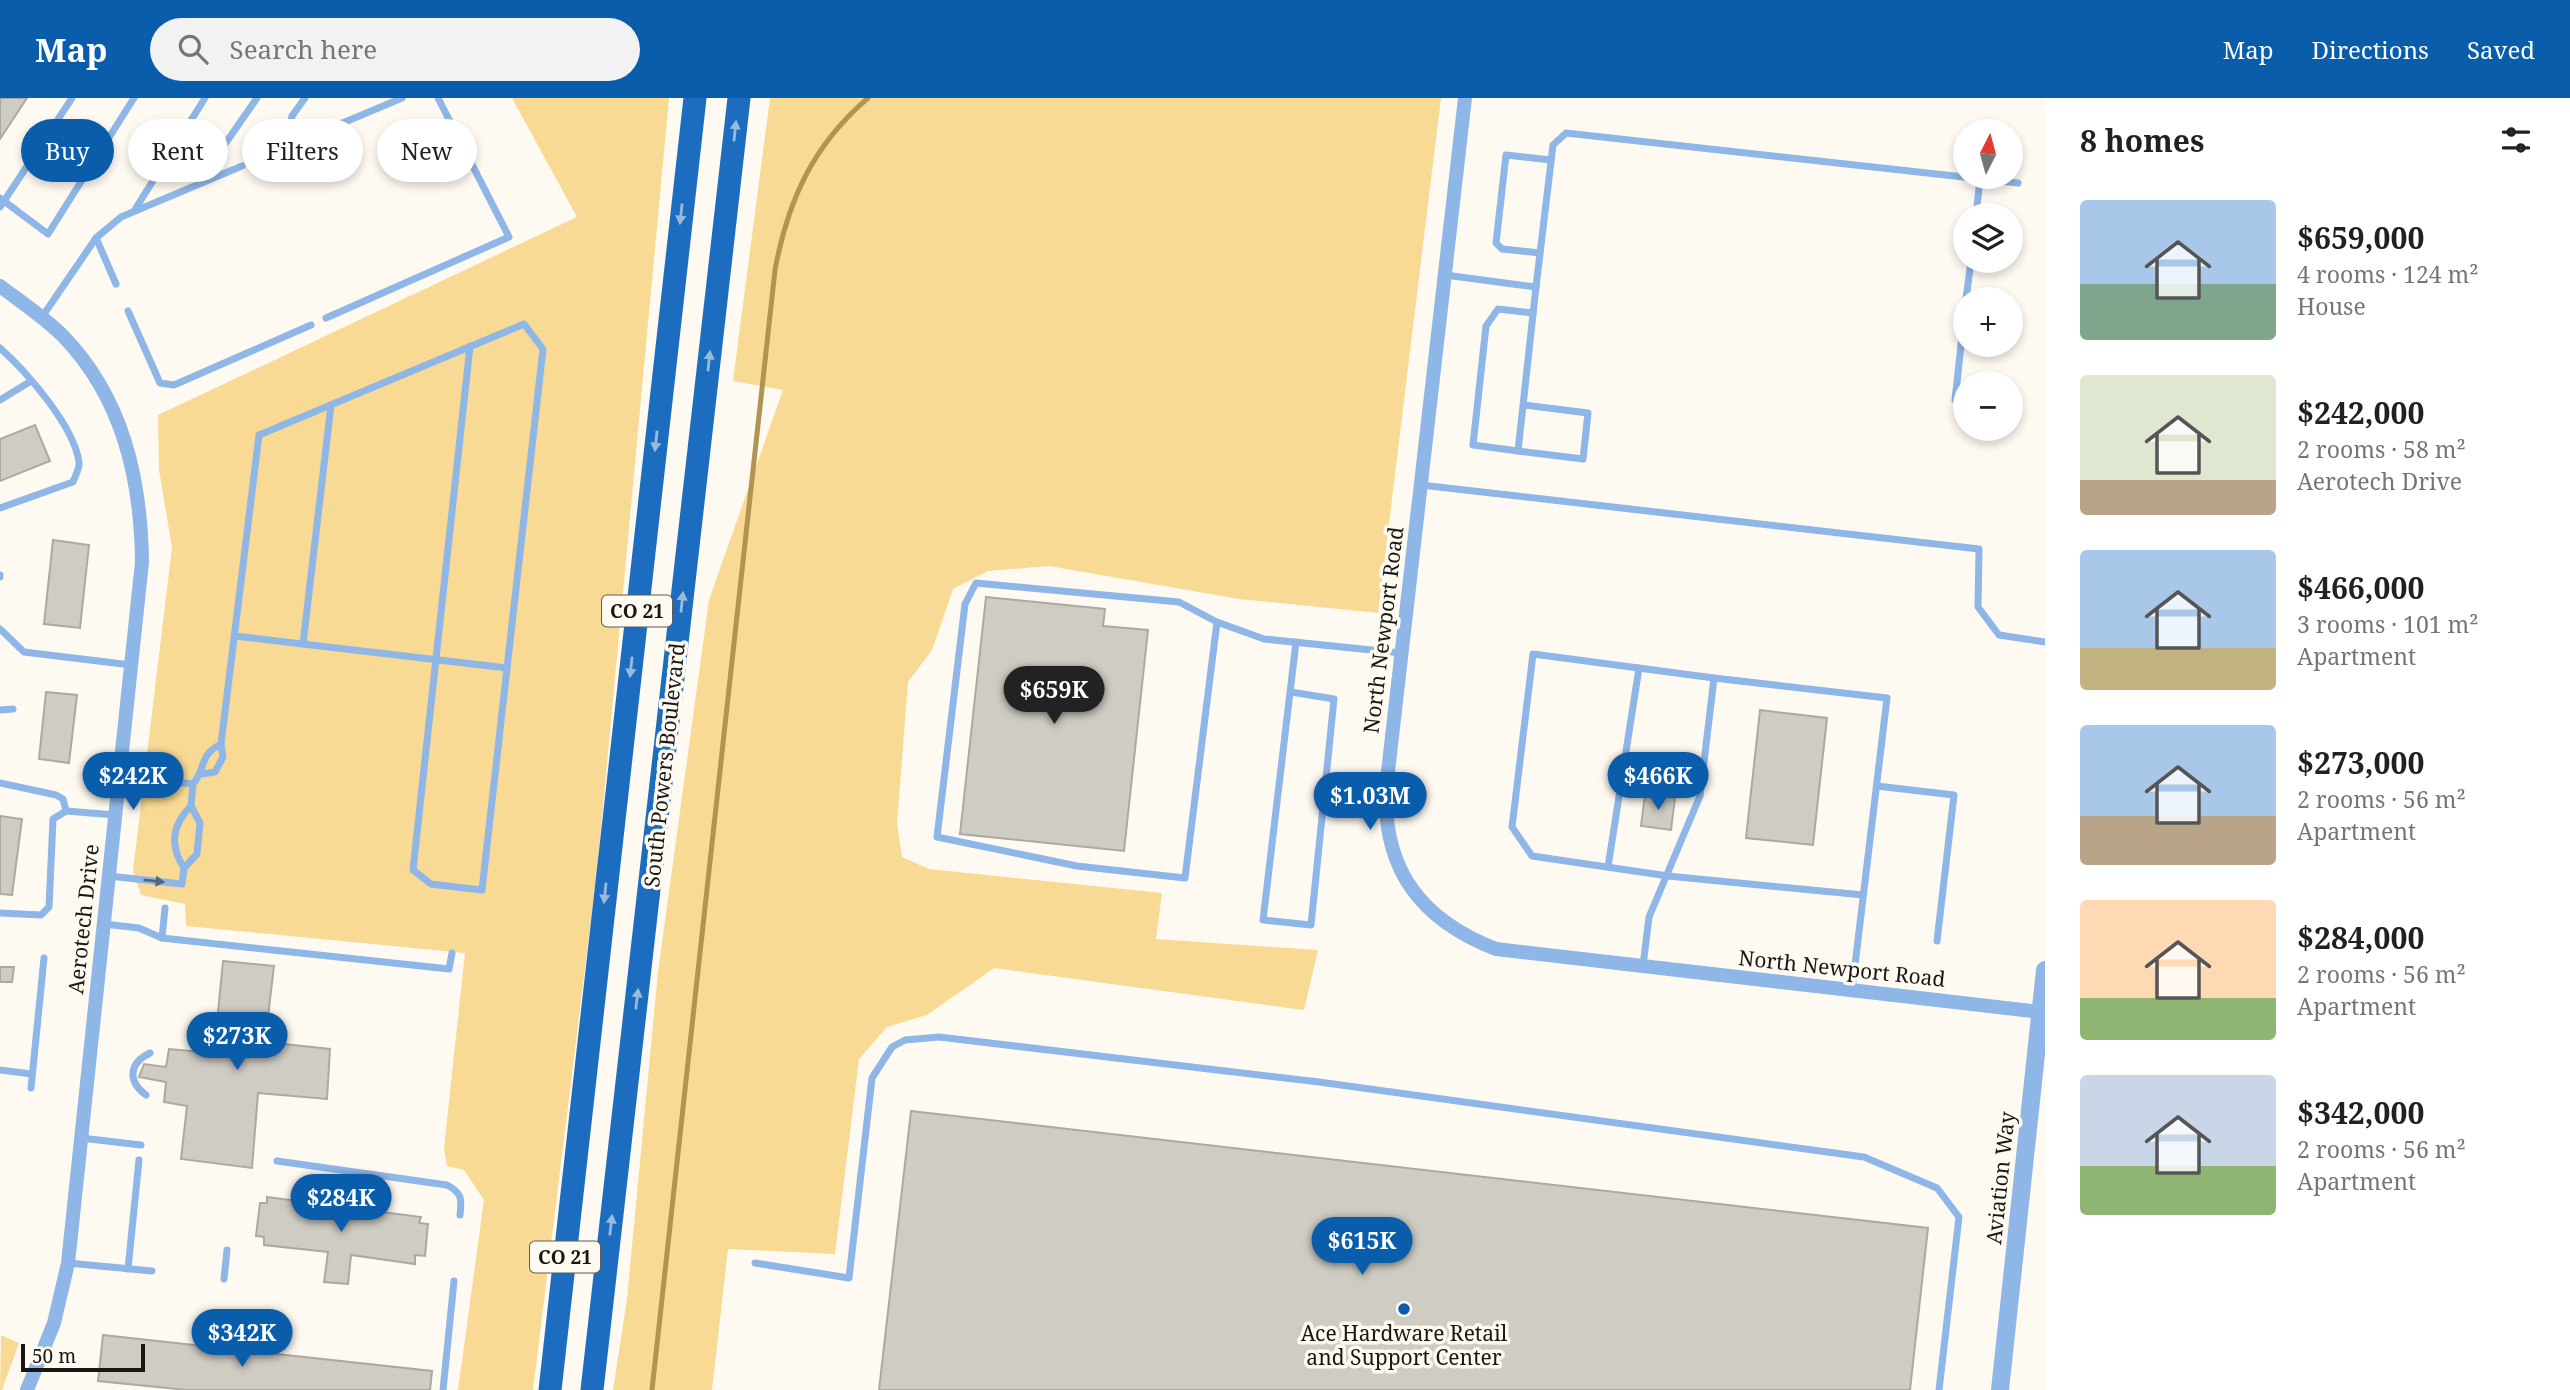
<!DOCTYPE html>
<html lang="en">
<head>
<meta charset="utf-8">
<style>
	body { margin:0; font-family:"Noto Serif",serif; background:#f2f2f2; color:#202124; height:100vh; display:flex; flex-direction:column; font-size:26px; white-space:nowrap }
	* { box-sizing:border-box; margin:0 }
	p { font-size:23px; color:#757577 }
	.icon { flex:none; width:38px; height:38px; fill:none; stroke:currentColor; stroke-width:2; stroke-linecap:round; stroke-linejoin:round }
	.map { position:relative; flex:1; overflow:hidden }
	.side { display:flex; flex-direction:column; background:#fff; width:525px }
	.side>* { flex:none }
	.guide { position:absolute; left:21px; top:21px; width:665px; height:63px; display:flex; gap:14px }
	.needle { width:46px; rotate:6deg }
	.buttons { position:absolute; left:1953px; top:21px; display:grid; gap:14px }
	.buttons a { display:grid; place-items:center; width:70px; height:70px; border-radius:50%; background:#fff; box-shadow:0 4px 10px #0003; font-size:35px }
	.scale { position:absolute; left:21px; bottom:18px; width:124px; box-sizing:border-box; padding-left:7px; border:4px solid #181714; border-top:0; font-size:19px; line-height:24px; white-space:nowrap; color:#181714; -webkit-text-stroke:5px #fefaf2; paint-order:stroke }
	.price { position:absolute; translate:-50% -60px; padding:0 16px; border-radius:24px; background:#095dab; color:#fff; font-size:23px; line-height:46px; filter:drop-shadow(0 2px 4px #0008) }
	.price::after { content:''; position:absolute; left:50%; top:42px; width:21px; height:16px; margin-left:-10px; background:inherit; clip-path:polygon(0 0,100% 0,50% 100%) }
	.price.on { background:#222; color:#fff }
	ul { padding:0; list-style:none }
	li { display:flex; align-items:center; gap:21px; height:175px; padding:0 35px }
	li span { display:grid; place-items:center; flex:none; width:196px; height:140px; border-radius:7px; color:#555 }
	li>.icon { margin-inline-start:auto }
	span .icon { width:84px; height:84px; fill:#fffc; stroke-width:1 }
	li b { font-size:30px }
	h2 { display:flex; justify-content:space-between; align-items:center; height:84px; padding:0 35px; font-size:30px }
	.tag { padding:0 24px; border-radius:32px; background:#fff; box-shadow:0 4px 10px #0003; font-size:24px; line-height:63px }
	.tag.on { background:#095dab; color:#fff }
	header { display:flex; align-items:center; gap:42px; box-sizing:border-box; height:98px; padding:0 35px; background:#095dab; color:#fff }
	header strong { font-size:33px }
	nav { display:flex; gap:38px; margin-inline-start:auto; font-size:24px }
	.search { width:490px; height:63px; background:#f2f2f2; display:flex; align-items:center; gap:18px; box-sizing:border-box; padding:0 24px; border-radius:38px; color:#757577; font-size:26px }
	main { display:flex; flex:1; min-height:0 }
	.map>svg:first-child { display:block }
	.green { fill:#f9da94 }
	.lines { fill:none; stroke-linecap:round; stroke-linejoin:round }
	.stream { stroke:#af9452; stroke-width:5 }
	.building { fill:#cfccc4; stroke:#aca9a2; stroke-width:2 }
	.service { stroke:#8eb6e6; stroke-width:7 }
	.minor { stroke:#8eb6e6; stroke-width:14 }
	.tertiary { stroke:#8eb6e6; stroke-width:18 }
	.trunk { stroke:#1c6dbf; stroke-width:23 }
	.oneway { fill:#98bbdb }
	.oneway2 { fill:#53667d }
	.poi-dot { fill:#095dab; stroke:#fefaf2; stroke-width:2.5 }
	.labels { text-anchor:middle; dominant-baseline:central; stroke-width:7; stroke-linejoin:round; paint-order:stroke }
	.shield { fill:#fefaf2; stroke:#5d5b57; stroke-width:2 }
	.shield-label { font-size:19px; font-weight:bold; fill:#181714 }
	.street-label { font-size:21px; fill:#181714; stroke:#fefaf2 }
	.poi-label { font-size:21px; fill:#181714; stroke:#fefaf2 }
</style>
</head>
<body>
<header>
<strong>Map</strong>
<div class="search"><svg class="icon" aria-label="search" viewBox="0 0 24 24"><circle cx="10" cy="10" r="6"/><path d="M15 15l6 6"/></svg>Search here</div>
<nav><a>Map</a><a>Directions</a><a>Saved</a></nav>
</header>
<main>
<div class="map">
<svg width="2045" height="1292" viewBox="0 0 2045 1292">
	<rect width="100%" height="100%" fill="#fefaf2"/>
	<!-- green -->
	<g class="green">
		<polygon points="512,0 669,0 597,773 533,1292 458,1292 484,1102 464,1072 447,1068 444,1050 465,855 186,828 185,806 141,797 133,773 172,449 159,372 158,317 577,119"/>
		<polygon points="770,0 1441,0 1378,515 1239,501 1049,468 988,473 953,491 932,552 908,584 897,726 902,759 929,771 1162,795 1156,841 1318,852 1304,912 994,870 927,917 887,929 859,961 835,1156 728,1151 712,1292 613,1292 627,1201 658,874 709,502 783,292 733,283"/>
		<polygon points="1,1237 19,1245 2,1292 0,1292"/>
	</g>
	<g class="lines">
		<!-- stream -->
		<path class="stream" d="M652 1292 775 172C788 102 813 47 868 0"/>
	</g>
	<!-- building -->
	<g class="building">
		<polygon points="0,0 27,0 0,41"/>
		<polygon points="35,327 50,363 0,383 0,341"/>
		<polygon points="53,442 89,447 80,530 44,526"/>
		<polygon points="986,499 1105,511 1103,528 1148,532 1124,753 960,736"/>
		<polygon points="46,594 77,597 69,665 39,661"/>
		<polygon points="1760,612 1827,620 1813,747 1746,740"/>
		<polygon points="1645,696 1675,700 1671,732 1641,728"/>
		<polygon points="0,718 22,721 12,797 0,796"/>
		<polygon points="223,863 274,868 265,944 330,951 327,1001 258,995 252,1070 181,1061 187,1008 164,1004 166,984 139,979 144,966 166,969 169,951 214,955"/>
		<polygon points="0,869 14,869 12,884 0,884"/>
		<polygon points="911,1013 1928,1130 1910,1292 879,1292"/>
		<polygon points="267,1099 421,1119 419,1125 428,1126 425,1158 415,1157 415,1166 351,1157 348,1186 324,1184 328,1154 264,1147 264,1139 256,1138 260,1105 267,1105"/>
		<polygon points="103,1237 432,1273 430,1292 187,1292 98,1283"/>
	</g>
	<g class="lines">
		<!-- service -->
		<g class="service">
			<polyline points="288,48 292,18 305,0"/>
			<polyline points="257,61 402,0"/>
			<polyline points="210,80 225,46 257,0"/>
			<polyline points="0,100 48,136 134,0"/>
			<polyline points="0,109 72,0"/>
			<polyline points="134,113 205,0"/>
			<polyline points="1976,117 1980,81"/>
			<polyline points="96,140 116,186"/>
			<polyline points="1540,155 1502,151 1496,145 1506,57 1551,62"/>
			<polyline points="1445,177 1536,189 1553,47 1566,35 2018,85"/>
			<polyline points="1966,201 1971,163"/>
			<polyline points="128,213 160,285 174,287 311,227"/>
			<polyline points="42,219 96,140 121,119 242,68"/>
			<polyline points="326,220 509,139 438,0"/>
			<path d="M0 250C27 274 74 328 79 364 80 370 75 378 73 384L0 410"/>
			<polyline points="0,302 31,283"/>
			<polyline points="1955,302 1965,211"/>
			<polyline points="1524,307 1588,315 1583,361 1518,353 1536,189"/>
			<polyline points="1518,353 1473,347 1486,228 1498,211 1533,215"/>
			<polyline points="1421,387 1979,451 1978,509 1999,537 2045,544"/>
			<polyline points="0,479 0,477"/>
			<polyline points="1217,524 1185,780 1077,768 937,739 965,506 976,485 1179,504 1217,524 1264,541 1401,555"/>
			<polyline points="0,531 24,554 131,567"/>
			<polyline points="235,538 507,570"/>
			<polyline points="303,546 331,307"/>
			<polyline points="1714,580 1533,556 1512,729 1532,758 1668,778 1863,797"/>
			<polyline points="1291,594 1334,601 1311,827 1263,822 1296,544"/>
			<polyline points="0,612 13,611"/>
			<polyline points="221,646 259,337 524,226 543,251 482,792 431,786 413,772 470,248"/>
			<polyline points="0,685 56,697 63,701 66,713"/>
			<path d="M193 686C207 669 198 658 221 646L223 659 215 674 201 676"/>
			<polyline points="1877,688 1954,697 1937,843"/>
			<polyline points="1608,769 1639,570"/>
			<path d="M184 770C169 747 172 727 191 708"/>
			<polyline points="109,778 182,786 184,770 197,756 200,725 191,708 193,686 120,678"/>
			<polyline points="0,815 41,817 49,809 53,721 66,713 115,717"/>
			<polyline points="104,826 139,830 162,840 449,871 452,855"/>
			<polyline points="162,840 165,810"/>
			<polyline points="1643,868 1649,819 1700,698 1714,580 1887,600 1852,892"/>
			<polyline points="0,972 32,976"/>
			<polyline points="31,990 44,860"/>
			<path d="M146 997C127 983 129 965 150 955"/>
			<polyline points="81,1040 141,1047"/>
			<path d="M277 1063 447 1087C462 1095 462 1101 460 1117"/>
			<polyline points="68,1165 152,1173"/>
			<polyline points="755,1165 849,1180 872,980 892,949 905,942 939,939 1319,984 1864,1059 1937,1090 1959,1119 1939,1292"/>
			<polyline points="128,1171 139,1062"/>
			<polyline points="224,1181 227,1152"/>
			<polyline points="443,1292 454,1183"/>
		</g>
		<!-- minor -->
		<g class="minor">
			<path d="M1465 0 1386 691C1383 772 1421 822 1496 851L2041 914"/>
			<path d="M0 188C21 204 44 219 63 238 123 300 141 381 142 464L68 1165 54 1225 27 1292"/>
		</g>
		<!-- tertiary -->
		<polyline class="tertiary" points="2000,1292 2045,872"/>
		<!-- trunk -->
		<g class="trunk">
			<polyline points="550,1292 695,0"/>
			<polyline points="592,1292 739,0"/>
		</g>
	</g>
	<!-- one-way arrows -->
	<defs><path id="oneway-solid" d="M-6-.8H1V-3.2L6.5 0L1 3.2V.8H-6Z" transform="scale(1.75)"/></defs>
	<g class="oneway">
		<use href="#oneway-solid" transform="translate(735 33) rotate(-84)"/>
		<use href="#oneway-solid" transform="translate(681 116) rotate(96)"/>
		<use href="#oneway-solid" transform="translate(709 263) rotate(-84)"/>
		<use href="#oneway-solid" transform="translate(656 343) rotate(96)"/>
		<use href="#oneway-solid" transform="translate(682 504) rotate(-84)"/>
		<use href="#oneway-solid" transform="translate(631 569) rotate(96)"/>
		<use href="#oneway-solid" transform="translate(605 795) rotate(96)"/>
		<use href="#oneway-solid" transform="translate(637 901) rotate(-83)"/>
		<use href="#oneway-solid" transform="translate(611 1127) rotate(-83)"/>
	</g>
	<use class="oneway2" href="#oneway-solid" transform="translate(154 783) rotate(6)"/>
	<!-- markers -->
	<circle class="poi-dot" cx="1404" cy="1211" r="7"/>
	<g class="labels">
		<!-- shield labels -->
		<g class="shield">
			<rect x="602" y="497.5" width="70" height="31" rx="5"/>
			<rect x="530" y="1143.5" width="70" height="31" rx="5"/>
		</g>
		<g class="shield-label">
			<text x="637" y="513">CO 21</text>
			<text x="565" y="1159">CO 21</text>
		</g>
		<!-- street labels -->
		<g class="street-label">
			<text transform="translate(1383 532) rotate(-83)">North Newport Road</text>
			<text transform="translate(664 667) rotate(-84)">South Powers Boulevard</text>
			<text transform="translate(83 821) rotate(-84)">Aerotech Drive</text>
			<text transform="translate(1842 870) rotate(6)">North Newport Road</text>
			<text transform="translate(2000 1080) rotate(-84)">Aviation Way</text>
		</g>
		<!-- poi labels -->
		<g class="poi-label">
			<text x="1404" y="1235">Ace Hardware Retail<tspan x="1404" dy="24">and Support Center</tspan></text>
		</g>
	</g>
</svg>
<div class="buttons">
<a><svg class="needle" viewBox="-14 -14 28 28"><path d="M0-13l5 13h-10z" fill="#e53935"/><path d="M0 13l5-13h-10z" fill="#757577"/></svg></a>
<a><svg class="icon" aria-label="layers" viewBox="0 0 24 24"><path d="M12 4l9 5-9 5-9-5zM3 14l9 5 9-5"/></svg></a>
<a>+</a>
<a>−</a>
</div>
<div class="scale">50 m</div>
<b class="price on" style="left:1054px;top:628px">$659K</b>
<b class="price" style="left:133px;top:714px">$242K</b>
<b class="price" style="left:1658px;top:714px">$466K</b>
<b class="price" style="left:1370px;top:734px">$1.03M</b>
<b class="price" style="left:237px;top:974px">$273K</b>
<b class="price" style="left:341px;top:1136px">$284K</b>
<b class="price" style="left:1362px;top:1179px">$615K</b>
<b class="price" style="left:242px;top:1271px">$342K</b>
<div class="guide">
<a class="tag on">Buy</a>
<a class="tag">Rent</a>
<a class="tag">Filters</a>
<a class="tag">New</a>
</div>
</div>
<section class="side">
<h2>8 homes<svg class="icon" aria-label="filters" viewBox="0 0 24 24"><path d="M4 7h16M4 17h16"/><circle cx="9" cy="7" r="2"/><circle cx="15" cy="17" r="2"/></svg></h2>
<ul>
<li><span style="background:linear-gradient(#a9c7e8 60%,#7fa58c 0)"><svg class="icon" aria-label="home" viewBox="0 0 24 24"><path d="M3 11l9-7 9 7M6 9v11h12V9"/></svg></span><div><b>$659,000</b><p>4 rooms · 124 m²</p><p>House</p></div></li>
<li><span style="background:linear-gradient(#dfe7d0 75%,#b9a48a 0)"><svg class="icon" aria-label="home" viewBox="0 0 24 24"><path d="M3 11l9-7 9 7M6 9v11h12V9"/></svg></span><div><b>$242,000</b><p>2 rooms · 58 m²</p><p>Aerotech Drive</p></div></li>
<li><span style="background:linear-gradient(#a9c7e8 70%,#c2b280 0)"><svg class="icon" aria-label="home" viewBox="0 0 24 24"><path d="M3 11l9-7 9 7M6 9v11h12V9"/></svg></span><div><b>$466,000</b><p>3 rooms · 101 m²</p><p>Apartment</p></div></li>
<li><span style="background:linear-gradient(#a9c7e8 65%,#b9a48a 0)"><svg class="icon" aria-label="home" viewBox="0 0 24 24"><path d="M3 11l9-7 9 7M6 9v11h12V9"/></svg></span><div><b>$273,000</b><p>2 rooms · 56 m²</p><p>Apartment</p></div></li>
<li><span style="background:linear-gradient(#ffd9b3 70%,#8fb573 0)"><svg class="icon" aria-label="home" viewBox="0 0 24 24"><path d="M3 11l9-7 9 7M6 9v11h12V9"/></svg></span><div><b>$284,000</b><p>2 rooms · 56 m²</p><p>Apartment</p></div></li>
<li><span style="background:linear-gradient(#c9d6e8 65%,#8fb573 0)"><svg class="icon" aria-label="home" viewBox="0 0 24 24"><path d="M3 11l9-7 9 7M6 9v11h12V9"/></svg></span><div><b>$342,000</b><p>2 rooms · 56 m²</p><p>Apartment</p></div></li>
</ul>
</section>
</main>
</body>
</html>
